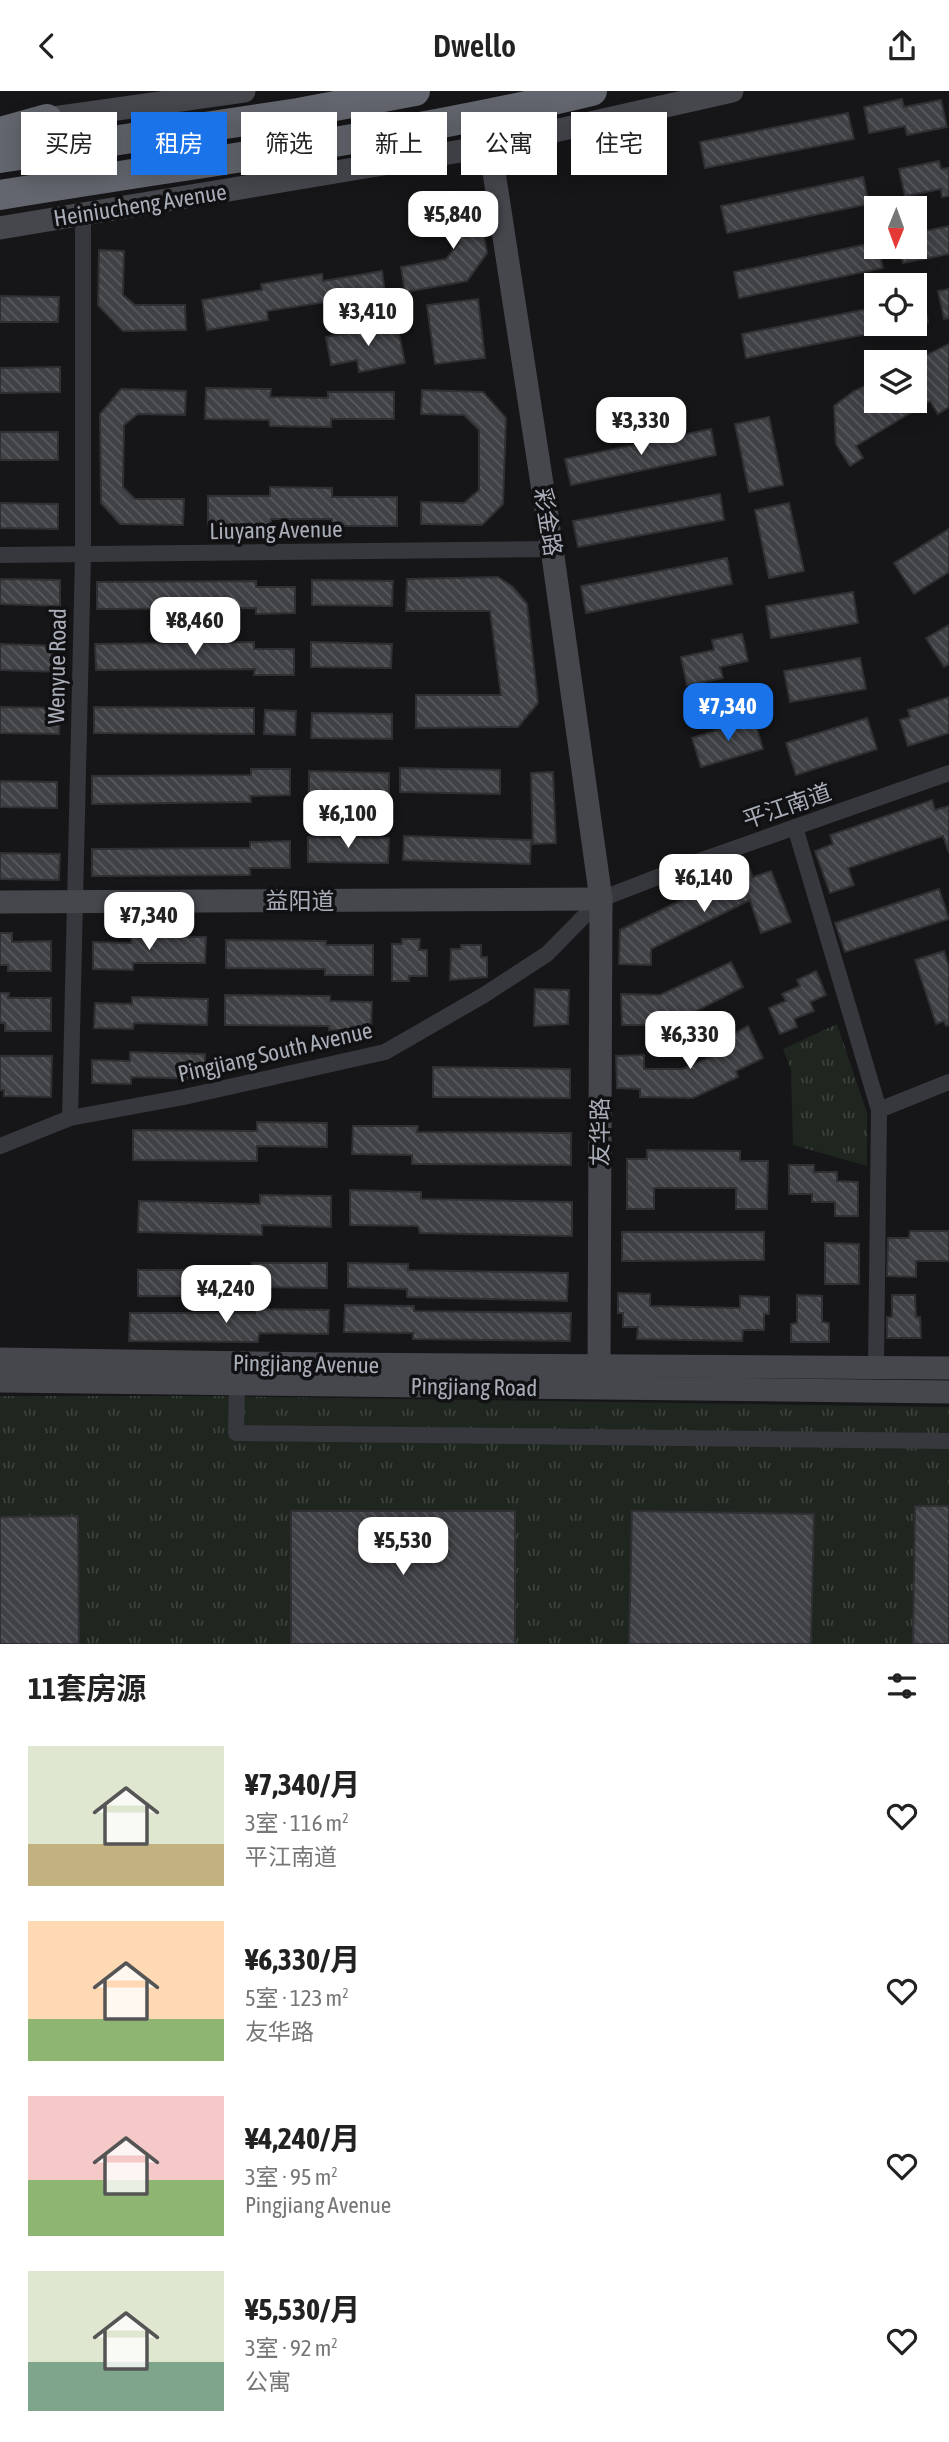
<!DOCTYPE html>
<html lang="zh">
<head>
<meta charset="utf-8">
<style>
	body { margin:0; font-family:"Asap Condensed","Noto Sans SC",sans-serif; background:#f6f6f6; color:#222; height:100vh; display:flex; flex-direction:column; font-size:26px; white-space:nowrap }
	* { box-sizing:border-box; margin:0 }
	p { font-size:23px; color:#767676 }
	.icon { flex:none; width:38px; height:38px; fill:none; stroke:currentColor; stroke-width:2; stroke-linecap:round; stroke-linejoin:round }
	.map { position:relative; height:1553px; overflow:hidden }
	.details { display:flex; flex-direction:column; background:#fff; flex:1 }
	.details>* { flex:none }
	.banner { position:absolute; left:21px; top:21px; width:908px; height:63px; display:flex; gap:14px }
	.needle { width:46px; rotate:181deg }
	.controls { position:absolute; left:864px; top:105px; display:grid; gap:14px }
	.controls a { display:grid; place-items:center; width:63px; height:63px; border-radius:0px; background:#fff; box-shadow:0 4px 18px #0003; font-size:35px }
	.price { position:absolute; translate:-50% -60px; padding:0 16px; border-radius:14px; background:#fff; color:#222; font-size:23px; line-height:46px; filter:drop-shadow(0 2px 4px #0008) }
	.price::after { content:''; position:absolute; left:50%; top:42px; width:21px; height:16px; margin-left:-10px; background:inherit; clip-path:polygon(0 0,100% 0,50% 100%) }
	.price.on { background:#1a73e8; color:#fff }
	ul { padding:0; list-style:none }
	li { display:flex; align-items:center; gap:21px; height:175px; padding:0 28px }
	li span { display:grid; place-items:center; flex:none; width:196px; height:140px; border-radius:0px; color:#555 }
	li>.icon { margin-inline-start:auto }
	span .icon { width:84px; height:84px; fill:#fffc; stroke-width:1 }
	li b { font-size:30px }
	h2 { display:flex; justify-content:space-between; align-items:center; height:84px; padding:0 28px; font-size:30px }
	.pill { padding:0 24px; border-radius:0px; background:#fff; box-shadow:0 4px 18px #0003; font-size:24px; line-height:63px }
	.pill.on { background:#1a73e8; color:#fff }
	header { display:flex; justify-content:space-between; align-items:center; height:91px; padding:0 28px; background:#fff; font-size:32px; font-weight:600 }
	.map>svg:first-child { display:block }
	.park { fill:url(#park-tufts) }
	.building { fill:url(#building-back-hatch); stroke:#303034; stroke-width:2 }
	.lines { fill:none; stroke-linecap:round; stroke-linejoin:round }
	.street { stroke:#37383d; stroke-width:16 }
	.secondary { stroke:#45474d; stroke-width:23 }
	.highway { stroke:#63666e; stroke-width:30 }
	.labels { text-anchor:middle; dominant-baseline:central; stroke-width:7; stroke-linejoin:round; paint-order:stroke }
	.street-label { font-size:23px; fill:#a8adb8; stroke:#111113 }
</style>
</head>
<body>
<header><svg class="icon" aria-label="back" viewBox="0 0 24 24"><path d="M15 5l-7 7 7 7"/></svg>Dwello<svg class="icon" aria-label="share" viewBox="0 0 24 24"><path d="M12 15V3M7 8l5-5 5 5M5 13v7h14v-7"/></svg></header>
<div class="map">
<svg width="949" height="1553" viewBox="0 0 949 1553">
	<defs>
		<pattern id="park-tufts" width="24" height="20" patternUnits="userSpaceOnUse" patternTransform="scale(1.75)"><rect width="24" height="20" fill="#1e261f"/><path d="M3 7l-1-3M5 7V3M7 7l1-3M15 17l-1-3M17 17v-4M19 17l1-3" fill="none" stroke="#3c433d"/></pattern>
		<pattern id="building-back-hatch" width="6" height="6" patternUnits="userSpaceOnUse" patternTransform="scale(1.75)"><rect width="6" height="6" fill="#404145"/><path d="M-1 5l2 2M0 0l6 6M5-1l2 2" fill="none" stroke="#595a5e"/></pattern>
	</defs>
	<rect width="100%" height="100%" fill="#161618"/>
	<!-- park -->
	<g class="park">
		<polygon points="837,933 867,1022 867,1075 793,1054 791,978 783,958"/>
		<polygon points="0,1305 211,1305 949,1316 949,1553 0,1553"/>
	</g>
	<!-- building -->
	<g class="building">
		<polygon points="902,8 904,16 941,9 947,36 907,44 905,35 869,42 864,16"/>
		<polygon points="848,22 854,48 705,77 700,51"/>
		<polygon points="939,70 941,78 949,77 949,105 942,106 941,98 905,105 899,78"/>
		<polygon points="863,86 869,113 727,142 721,115"/>
		<polygon points="476,102 487,162 467,190 405,201 401,176 446,168 459,152 451,106"/>
		<polygon points="949,135 949,163 903,172 899,156 915,156 915,142"/>
		<polygon points="877,151 883,177 739,207 734,181"/>
		<polygon points="99,159 124,160 123,204 135,214 185,214 186,239 123,240 98,214"/>
		<polygon points="382,180 386,209 327,219 326,211 267,220 268,229 207,239 202,209 262,199 261,193 322,183 323,190"/>
		<polygon points="949,198 949,227 944,228 938,200"/>
		<polygon points="0,205 59,206 58,231 0,231"/>
		<polygon points="923,207 928,231 746,267 742,243 877,216 877,233 915,233 915,208"/>
		<polygon points="478,208 485,267 435,273 427,214"/>
		<polygon points="397,233 405,272 359,281 357,269 331,274 326,246"/>
		<polygon points="949,253 949,316 938,323 930,310 856,355 863,367 850,375 836,353 834,315 854,300 877,289 877,310 915,310 915,271 912,271"/>
		<polygon points="60,276 60,301 0,302 0,277"/>
		<polygon points="206,297 271,298 270,306 328,307 328,301 394,301 394,328 331,328 331,336 270,335 269,329 205,328"/>
		<polygon points="121,298 186,300 185,324 138,323 124,334 123,396 135,408 184,408 183,434 120,433 101,412 100,323"/>
		<polygon points="422,299 483,301 506,327 503,413 482,434 421,433 421,411 464,412 479,399 479,339 464,324 421,323"/>
		<polygon points="769,326 783,394 749,401 735,333"/>
		<polygon points="711,338 716,364 571,394 565,368"/>
		<rect x="0" y="341" width="58" height="28"/>
		<polygon points="270,396 332,397 332,406 397,406 397,435 332,435 332,428 271,428 271,434 208,434 208,405 270,405"/>
		<polygon points="720,403 724,429 578,456 573,430"/>
		<polygon points="0,412 58,413 58,438 0,437"/>
		<polygon points="789,412 804,480 769,487 755,419"/>
		<polygon points="949,438 949,481 914,503 894,472"/>
		<polygon points="727,467 732,493 586,522 581,495"/>
		<polygon points="498,486 513,496 527,513 538,612 518,636 416,637 416,604 501,604 490,520 406,520 407,488"/>
		<polygon points="0,488 60,489 60,515 0,513"/>
		<polygon points="312,489 393,490 392,515 312,514"/>
		<polygon points="256,490 256,496 295,496 295,522 256,523 256,517 97,518 97,491"/>
		<polygon points="853,501 858,532 771,547 766,515"/>
		<polygon points="949,534 949,573 944,576 926,547"/>
		<polygon points="742,543 748,570 720,576 723,587 687,594 681,566 714,559 712,549"/>
		<polygon points="254,551 254,558 294,558 294,584 254,584 255,578 96,579 95,553"/>
		<polygon points="311,551 392,553 391,577 311,576"/>
		<polygon points="0,553 62,555 61,581 0,579"/>
		<polygon points="860,567 866,598 790,611 784,580"/>
		<polygon points="949,606 949,642 908,655 900,629 910,626 908,619"/>
		<polygon points="0,616 60,617 59,643 0,642"/>
		<polygon points="94,616 254,617 254,643 94,642"/>
		<polygon points="265,619 296,620 295,644 264,643"/>
		<polygon points="312,622 392,623 392,648 311,647"/>
		<polygon points="867,627 877,658 796,684 786,652"/>
		<polygon points="754,628 763,658 701,676 692,647"/>
		<polygon points="400,677 500,679 500,703 400,701"/>
		<polygon points="251,678 290,678 290,704 250,705 251,711 92,713 92,685 251,684"/>
		<polygon points="309,680 389,682 389,707 309,705"/>
		<polygon points="553,681 556,752 533,753 531,682"/>
		<polygon points="0,690 57,691 57,717 0,716"/>
		<polygon points="932,709 935,719 949,715 949,762 943,745 848,777 854,794 830,802 815,760 833,753 830,744"/>
		<polygon points="404,745 531,749 530,773 403,769"/>
		<polygon points="308,746 389,747 388,772 308,771"/>
		<polygon points="290,750 290,777 250,777 250,784 92,785 92,758 250,757 250,751"/>
		<polygon points="0,762 60,763 59,789 0,788"/>
		<polygon points="749,776 753,786 771,780 791,831 761,842 750,809 651,858 651,874 619,873 620,839"/>
		<polygon points="939,798 949,828 845,861 835,832"/>
		<polygon points="0,842 12,842 12,851 51,850 51,880 8,880 8,874 0,874"/>
		<polygon points="131,846 206,846 205,872 133,872 133,879 93,878 93,851 131,852"/>
		<polygon points="402,848 420,848 419,859 427,859 427,885 409,885 409,890 392,890 392,853 402,853"/>
		<polygon points="226,849 326,850 326,854 373,854 373,884 325,884 325,878 226,877"/>
		<polygon points="461,854 481,854 481,866 487,866 487,886 450,889 451,858 461,858"/>
		<polygon points="944,860 949,876 949,934 946,935 944,930 936,933 915,869"/>
		<polygon points="731,871 743,896 669,934 622,934 621,903 660,904"/>
		<polygon points="816,880 826,904 810,911 814,920 794,928 797,936 780,943 769,917 786,910 782,903 800,895 797,889"/>
		<polygon points="535,898 569,899 568,933 534,935"/>
		<polygon points="0,902 9,902 8,907 51,907 51,940 5,940 5,932 0,932"/>
		<polygon points="225,904 330,905 330,910 372,911 371,939 329,939 329,935 225,934"/>
		<polygon points="132,906 208,908 207,934 134,932 133,938 94,937 95,912 132,913"/>
		<polygon points="748,935 763,967 736,980 738,986 693,1007 640,1006 640,998 617,997 616,965 644,964 644,978 683,978 724,960 719,951"/>
		<polygon points="130,961 205,963 205,988 131,986 131,993 92,992 92,969 130,970"/>
		<polygon points="0,965 52,965 51,1006 4,1005 4,999 0,999"/>
		<polygon points="433,976 570,978 570,1007 433,1006"/>
		<polygon points="257,1031 327,1032 327,1056 257,1055 257,1070 133,1069 133,1039 257,1040"/>
		<polygon points="353,1035 418,1035 417,1041 571,1042 571,1074 412,1073 412,1064 352,1063"/>
		<polygon points="647,1059 740,1060 740,1070 768,1070 767,1118 736,1118 736,1097 654,1097 654,1118 627,1118 627,1068 647,1068"/>
		<polygon points="789,1074 814,1074 814,1081 837,1081 837,1090 858,1091 858,1125 835,1125 835,1111 812,1111 812,1103 789,1103"/>
		<polygon points="350,1099 421,1101 421,1108 572,1111 572,1145 420,1142 418,1135 350,1134"/>
		<polygon points="260,1104 331,1105 331,1136 262,1134 262,1144 138,1141 139,1110 260,1113"/>
		<polygon points="910,1140 949,1140 949,1170 916,1170 916,1186 887,1185 888,1147 909,1147"/>
		<polygon points="622,1141 764,1141 764,1169 622,1170"/>
		<polygon points="825,1152 859,1153 859,1193 825,1193"/>
		<polygon points="252,1172 327,1172 327,1197 255,1196 255,1205 138,1205 138,1179 252,1179"/>
		<polygon points="348,1172 408,1173 408,1179 568,1182 567,1210 407,1206 407,1198 348,1196"/>
		<polygon points="618,1202 650,1203 650,1215 740,1217 740,1205 769,1206 769,1223 764,1223 764,1239 743,1239 742,1250 637,1248 638,1236 623,1236 623,1222 618,1222"/>
		<polygon points="797,1204 822,1205 822,1231 829,1232 829,1251 791,1251 791,1233 797,1232"/>
		<polygon points="892,1204 915,1204 916,1226 920,1226 921,1247 887,1247 887,1226 892,1226"/>
		<polygon points="345,1214 414,1215 414,1220 571,1222 570,1250 413,1248 413,1242 344,1241"/>
		<polygon points="255,1218 329,1219 328,1243 259,1242 258,1251 129,1250 130,1222 255,1222"/>
		<polygon points="915,1415 949,1415 949,1553 913,1553"/>
		<rect x="291" y="1420" width="224" height="133"/>
		<polygon points="632,1420 814,1423 811,1553 629,1553"/>
		<polygon points="78,1425 79,1553 0,1553 0,1426"/>
	</g>
	<g class="lines">
		<!-- street -->
		<g class="street">
			<polyline points="0,464 552,458"/>
			<polyline points="795,736 879,1019 876,1276"/>
			<polyline points="879,1019 949,991"/>
			<polyline points="70,1027 83,464 83,124"/>
			<polyline points="0,1055 70,1027 184,1006 385,961 484,904 547,863 601,808 699,770 949,682"/>
			<polyline points="237,1293 236,1342 949,1350"/>
		</g>
		<!-- secondary -->
		<g class="secondary">
			<polyline points="32,30 244,0"/>
			<polyline points="490,55 552,458 601,808 599,1274"/>
			<polyline points="0,137 479,57 732,0"/>
			<polyline points="0,811 601,808"/>
			<polyline points="0,1268 326,1273 949,1277"/>
			<polyline points="0,1290 949,1301"/>
		</g>
		<!-- highway -->
		<g class="highway">
			<polyline points="0,41 47,28"/>
			<polyline points="0,67 298,22 415,0"/>
			<path d="M0 104C198 71 397 47 592 0"/>
		</g>
	</g>
	<g class="labels">
		<!-- street labels -->
		<g class="street-label">
			<text transform="translate(140 114) rotate(-9)">Heiniucheng Avenue</text>
			<text transform="translate(548 431) rotate(81)">彩金路</text>
			<text transform="translate(276 439) rotate(-1)">Liuyang Avenue</text>
			<text transform="translate(57 575) rotate(-89)">Wenyue Road</text>
			<text transform="translate(787 715) rotate(-19)">平江南道</text>
			<text x="300" y="810">益阳道</text>
			<text transform="translate(275 961) rotate(-13)">Pingjiang South Avenue</text>
			<text transform="translate(600 1041) rotate(-90)">友华路</text>
			<text transform="translate(306 1273) rotate(1)">Pingjiang Avenue</text>
			<text transform="translate(474 1296) rotate(1)">Pingjiang Road</text>
		</g>
	</g>
</svg>
<div class="controls">
<a><svg class="needle" viewBox="-14 -14 28 28"><path d="M0-13l5 13h-10z" fill="#e53935"/><path d="M0 13l5-13h-10z" fill="#767676"/></svg></a>
<a><svg class="icon" aria-label="locate" viewBox="0 0 24 24"><circle cx="12" cy="12" r="6"/><path d="M12 2v4M12 18v4M2 12h4M18 12h4"/></svg></a>
<a><svg class="icon" aria-label="layers" viewBox="0 0 24 24"><path d="M12 4l9 5-9 5-9-5zM3 14l9 5 9-5"/></svg></a>
</div>
<b class="price" style="left:453px;top:160px">¥5,840</b>
<b class="price" style="left:368px;top:257px">¥3,410</b>
<b class="price" style="left:641px;top:366px">¥3,330</b>
<b class="price" style="left:195px;top:566px">¥8,460</b>
<b class="price on" style="left:728px;top:652px">¥7,340</b>
<b class="price" style="left:348px;top:759px">¥6,100</b>
<b class="price" style="left:704px;top:823px">¥6,140</b>
<b class="price" style="left:149px;top:861px">¥7,340</b>
<b class="price" style="left:690px;top:980px">¥6,330</b>
<b class="price" style="left:226px;top:1234px">¥4,240</b>
<b class="price" style="left:403px;top:1486px">¥5,530</b>
<div class="banner">
<a class="pill">买房</a>
<a class="pill on">租房</a>
<a class="pill">筛选</a>
<a class="pill">新上</a>
<a class="pill">公寓</a>
<a class="pill">住宅</a>
</div>
</div>
<section class="details">
<h2>11套房源<svg class="icon" aria-label="filters" viewBox="0 0 24 24"><path d="M4 7h16M4 17h16"/><circle cx="9" cy="7" r="2"/><circle cx="15" cy="17" r="2"/></svg></h2>
<ul>
<li><span style="background:linear-gradient(#dfe7d0 70%,#c2b280 0)"><svg class="icon" aria-label="home" viewBox="0 0 24 24"><path d="M3 11l9-7 9 7M6 9v11h12V9"/></svg></span><div><b>¥7,340/月</b><p>3室 · 116 m²</p><p>平江南道</p></div><svg class="icon" aria-label="heart" viewBox="0 0 24 24"><path d="M12 20l-8-8c-3-5 5-10 8-4 3-6 11-1 8 4z"/></svg></li>
<li><span style="background:linear-gradient(#ffd9b3 70%,#8fb573 0)"><svg class="icon" aria-label="home" viewBox="0 0 24 24"><path d="M3 11l9-7 9 7M6 9v11h12V9"/></svg></span><div><b>¥6,330/月</b><p>5室 · 123 m²</p><p>友华路</p></div><svg class="icon" aria-label="heart" viewBox="0 0 24 24"><path d="M12 20l-8-8c-3-5 5-10 8-4 3-6 11-1 8 4z"/></svg></li>
<li><span style="background:linear-gradient(#f6c9c9 60%,#8fb573 0)"><svg class="icon" aria-label="home" viewBox="0 0 24 24"><path d="M3 11l9-7 9 7M6 9v11h12V9"/></svg></span><div><b>¥4,240/月</b><p>3室 · 95 m²</p><p>Pingjiang Avenue</p></div><svg class="icon" aria-label="heart" viewBox="0 0 24 24"><path d="M12 20l-8-8c-3-5 5-10 8-4 3-6 11-1 8 4z"/></svg></li>
<li><span style="background:linear-gradient(#dfe7d0 65%,#7fa58c 0)"><svg class="icon" aria-label="home" viewBox="0 0 24 24"><path d="M3 11l9-7 9 7M6 9v11h12V9"/></svg></span><div><b>¥5,530/月</b><p>3室 · 92 m²</p><p>公寓</p></div><svg class="icon" aria-label="heart" viewBox="0 0 24 24"><path d="M12 20l-8-8c-3-5 5-10 8-4 3-6 11-1 8 4z"/></svg></li>
</ul>
</section>
</body>
</html>
